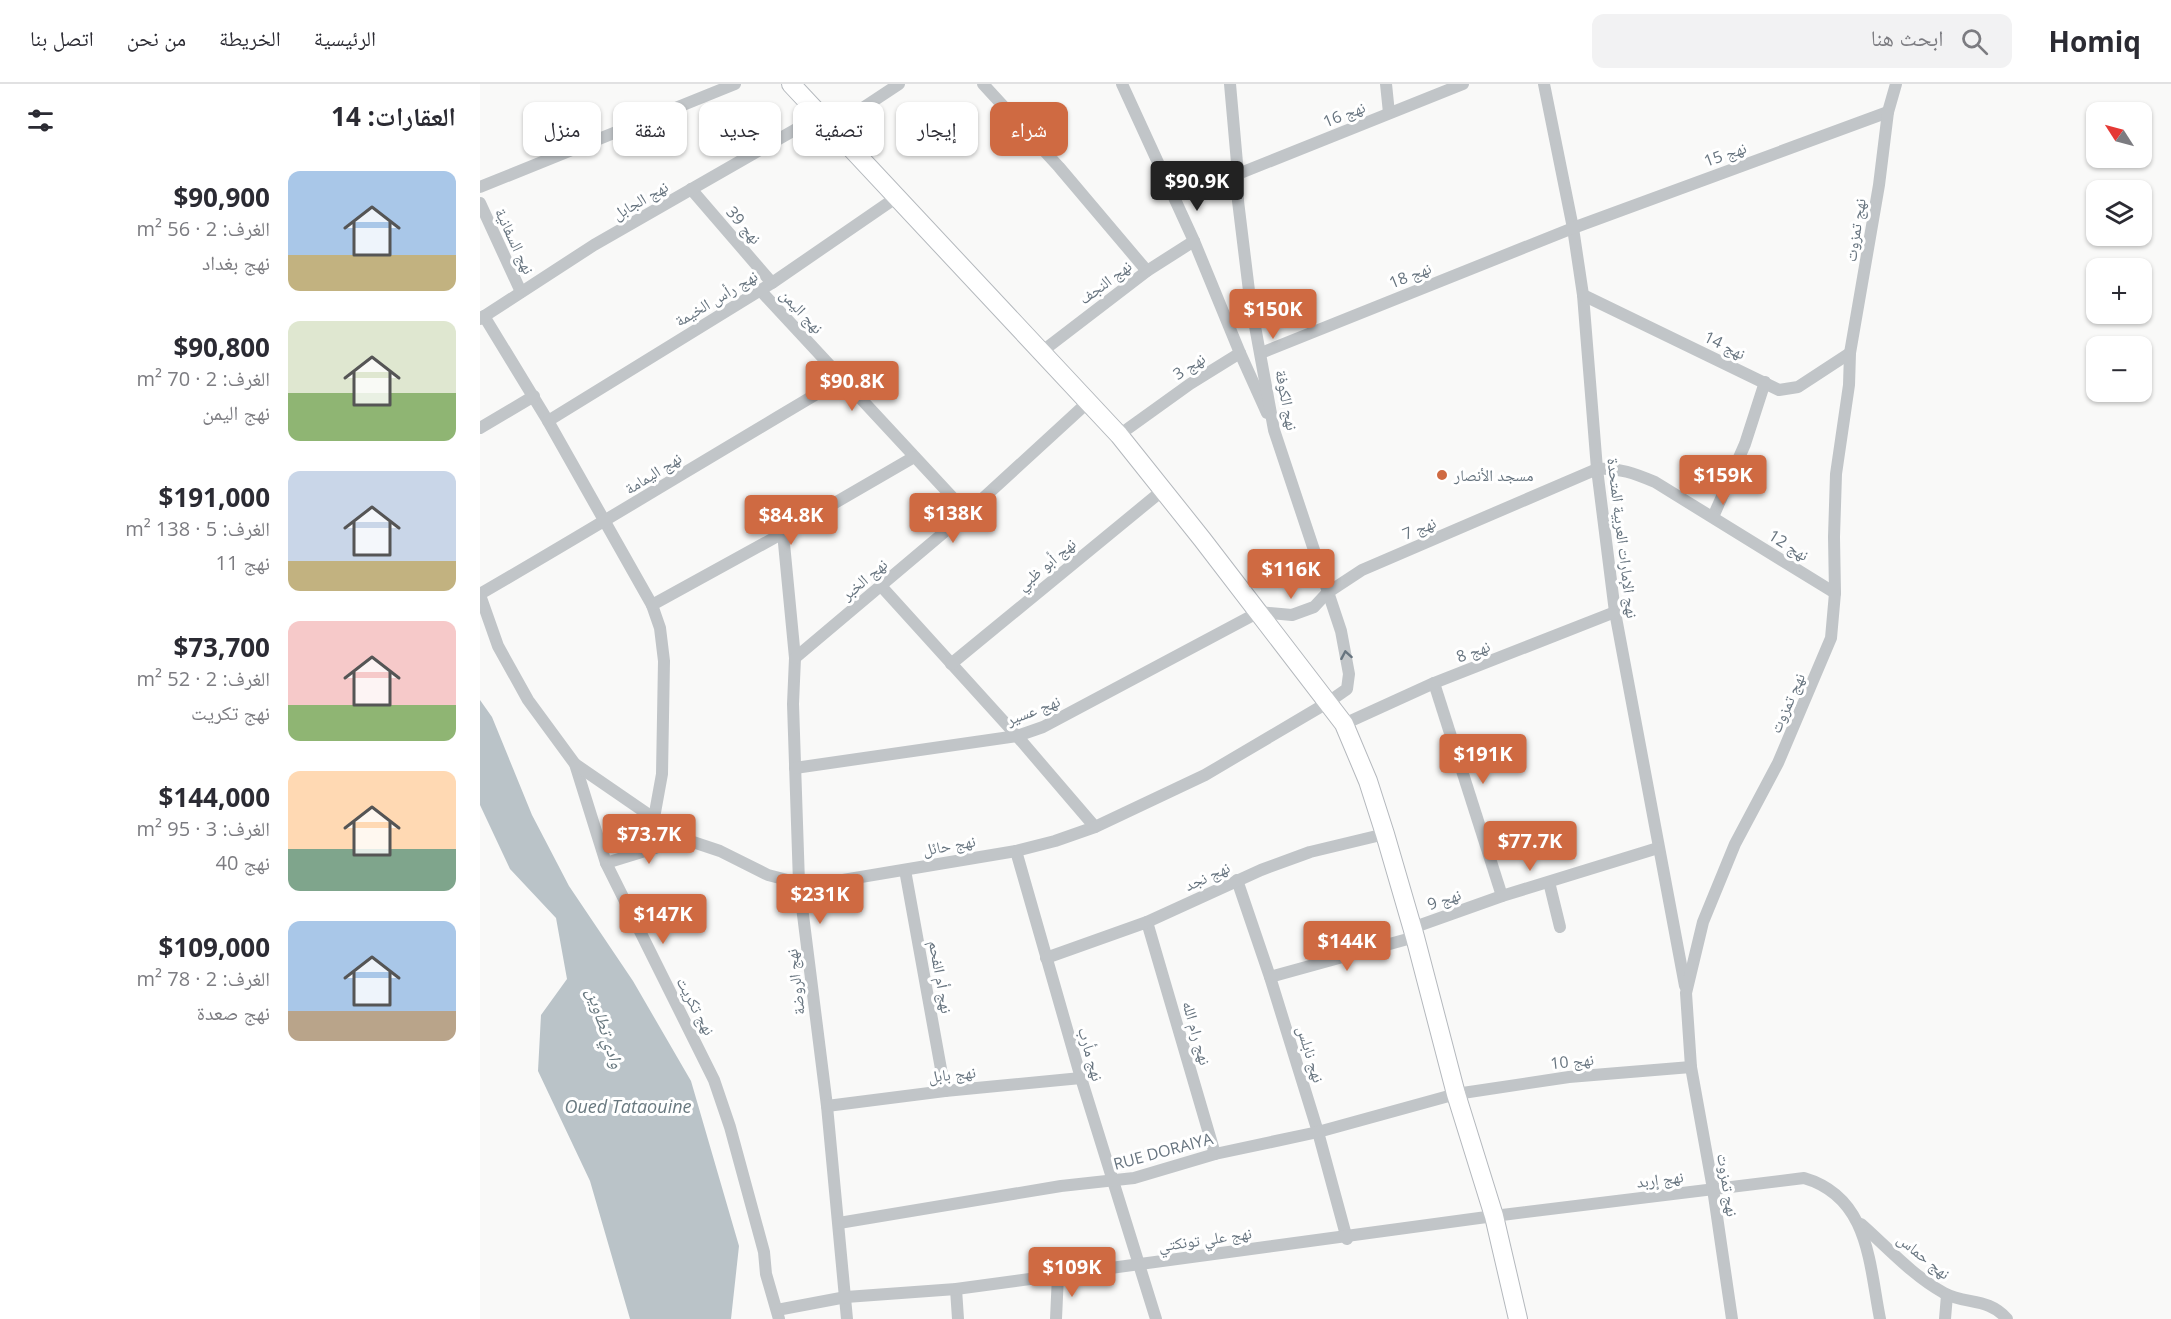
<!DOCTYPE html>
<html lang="ar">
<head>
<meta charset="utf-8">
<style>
	body { margin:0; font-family:"Open Sans","Noto Naskh Arabic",sans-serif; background:#f2f2f3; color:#2b2b33; direction:rtl; height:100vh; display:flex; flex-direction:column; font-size:22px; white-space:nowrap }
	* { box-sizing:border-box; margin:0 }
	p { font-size:20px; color:#7c7c81 }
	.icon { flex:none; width:33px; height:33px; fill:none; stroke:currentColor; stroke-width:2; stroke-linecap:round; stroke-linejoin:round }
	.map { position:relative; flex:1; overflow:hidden; direction:ltr }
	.details { display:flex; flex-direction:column; background:#fff; width:480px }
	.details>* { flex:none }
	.top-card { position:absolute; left:18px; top:18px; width:570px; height:54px; direction:rtl; display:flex; gap:12px }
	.needle { width:39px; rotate:306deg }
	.tools { position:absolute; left:1606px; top:18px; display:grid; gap:12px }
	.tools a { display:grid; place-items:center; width:66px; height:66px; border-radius:12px; background:#fff; box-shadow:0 2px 4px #0004; font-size:30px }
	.price { position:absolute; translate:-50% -51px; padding:0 14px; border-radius:6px; background:#cf6a42; color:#fff; font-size:20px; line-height:39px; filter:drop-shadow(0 2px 3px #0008) }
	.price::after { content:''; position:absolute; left:50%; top:36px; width:18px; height:14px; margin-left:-9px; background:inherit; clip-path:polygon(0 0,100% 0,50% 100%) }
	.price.current { background:#222; color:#fff }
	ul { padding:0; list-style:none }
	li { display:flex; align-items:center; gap:18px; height:150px; padding:0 24px }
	li span { display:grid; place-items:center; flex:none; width:168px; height:120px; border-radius:12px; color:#555 }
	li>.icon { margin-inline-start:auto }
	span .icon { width:72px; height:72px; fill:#fffc; stroke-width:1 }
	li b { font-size:26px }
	h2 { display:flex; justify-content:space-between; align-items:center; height:72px; padding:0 24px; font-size:26px }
	.tag { padding:0 21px; border-radius:12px; background:#fff; box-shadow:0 2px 4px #0004; font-size:21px; line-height:54px }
	.tag.current { background:#cf6a42; color:#fff }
	header { display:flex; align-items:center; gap:36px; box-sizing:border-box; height:84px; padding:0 30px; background:#fff; border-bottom:2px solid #e1e1e2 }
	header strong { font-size:28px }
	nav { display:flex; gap:33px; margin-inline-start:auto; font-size:21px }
	.search { width:420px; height:54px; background:#f2f2f3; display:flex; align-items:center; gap:15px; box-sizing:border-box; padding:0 21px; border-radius:12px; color:#7c7c81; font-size:22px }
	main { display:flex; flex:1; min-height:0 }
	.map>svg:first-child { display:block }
	.water { fill:#bac3c8 }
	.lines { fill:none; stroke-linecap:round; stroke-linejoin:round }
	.secondary-casing { stroke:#b4b8bd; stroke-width:20 }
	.street { stroke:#c1c5c8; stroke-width:12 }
	.secondary { stroke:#fff; stroke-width:18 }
	.oneway { stroke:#67747f }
	.poi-dot { fill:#cf6a42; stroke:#fff; stroke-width:2 }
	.labels { text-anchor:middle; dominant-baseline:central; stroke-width:6; stroke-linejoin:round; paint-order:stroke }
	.street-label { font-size:16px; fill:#67747f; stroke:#fff }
	.poi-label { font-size:16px; fill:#67747f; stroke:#fff; text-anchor:start }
	.water-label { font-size:18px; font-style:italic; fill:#68787f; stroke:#fff }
</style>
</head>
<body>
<header>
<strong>Homiq</strong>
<div class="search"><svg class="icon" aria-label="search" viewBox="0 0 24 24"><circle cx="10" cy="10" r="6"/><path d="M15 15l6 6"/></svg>ابحث هنا</div>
<nav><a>الرئيسية</a><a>الخريطة</a><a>من نحن</a><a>اتصل بنا</a></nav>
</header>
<main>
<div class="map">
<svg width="1691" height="1235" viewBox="0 0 1691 1235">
	<rect width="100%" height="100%" fill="#f9f9f8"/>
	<!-- water -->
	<polygon class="water" points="0,616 12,633 52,731 89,802 153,897 211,997 259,1162 251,1235 150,1235 110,1097 58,987 61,931 87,895 76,834 30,785 0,721"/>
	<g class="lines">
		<!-- secondary casing -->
		<g class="secondary-casing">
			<polyline id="secondary" points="311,0 639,351 722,455 864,640 888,697 905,750 935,853 976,1010 1014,1132 1038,1235"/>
		</g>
		<!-- street -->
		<g class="street">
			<polyline points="503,0 579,83 667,187"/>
			<polyline points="642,0 714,157 760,269"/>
			<polyline points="906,0 909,29"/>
			<polyline points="1064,0 1093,144 1103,211 1117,385 1135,528 1205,902"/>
			<polyline points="351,45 419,0"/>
			<polyline points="758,90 983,0"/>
			<polyline points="0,103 255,0"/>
			<polyline points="211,105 292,199"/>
			<polyline points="0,119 41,208"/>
			<polyline points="280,206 487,429"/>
			<polyline points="1103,211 1299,306 1318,303 1370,269"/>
			<polyline points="4,232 68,337 172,521 180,544 184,577 182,690 174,734"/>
			<polyline points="0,235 114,161 339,32"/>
			<polyline points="560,269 667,187 714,157"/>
			<polyline points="781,269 1093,144 1408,28"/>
			<polyline points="68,337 292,199 417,113"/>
			<polyline points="0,344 54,312"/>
			<polyline points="639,351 710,300 760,269 787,329"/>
			<polyline points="1233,433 1265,360 1285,298"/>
			<polyline points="303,449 315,574 313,620 319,799 347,1022 367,1235"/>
			<polyline points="401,502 537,652 615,743"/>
			<path d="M0 510C121 440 241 366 362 295"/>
			<polyline points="0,511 18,562 48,616 95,680 126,779 234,996 250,1043 284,1168 286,1190 299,1235"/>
			<polyline points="172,521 303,449 434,373"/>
			<polyline points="315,574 487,429 607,319"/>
			<polyline points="471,580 683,406"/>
			<polyline points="954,599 1022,812"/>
			<polyline points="864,640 954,599 1135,528"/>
			<polyline points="95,680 204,755 240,767 288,791 319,799 363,796 536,767 575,757 615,743 725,691 847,619 867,605 869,590 861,547 794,346 770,215 758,117 758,90 750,0"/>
			<path d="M315 684 537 652 563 643 779 528 812 531 834 523 847 509 882 486 1117 385C1138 383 1156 390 1175 398L1355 509"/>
			<polyline points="536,767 601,994 676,1235"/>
			<polyline points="126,779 204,755"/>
			<polyline points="425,786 465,1007"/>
			<polyline points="757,796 790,893 838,1048 867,1155"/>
			<polyline points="1069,798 1080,843"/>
			<polyline points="667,838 735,1070"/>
			<polyline points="932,844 1022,812 1178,764"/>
			<polyline points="566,874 667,838 781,786 830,768 905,750"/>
			<polyline points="790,893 935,853"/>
			<polyline points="347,1022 465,1007 601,994"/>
			<polyline points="359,1139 581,1102 654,1094 735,1070 838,1048 976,1010 1089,993 1211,983"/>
			<path d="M1381 1140C1407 1163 1433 1192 1464 1209 1486 1221 1508 1213 1527 1235"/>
			<polyline points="476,1205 478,1235"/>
			<path d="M297 1226 366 1213 476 1205 1014 1132 1324 1094C1389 1113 1389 1179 1400 1235"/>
			<polyline points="576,1235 578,1191"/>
			<polyline points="1252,1235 1233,1105 1211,983 1206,909 1223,838 1255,760 1298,679 1351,554 1355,509 1354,453 1356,390 1369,301 1370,269 1399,101 1408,28 1416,0"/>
			<polyline points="1465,1235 1467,1211"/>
		</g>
		<!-- secondary -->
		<use href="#secondary" class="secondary"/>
	</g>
	<!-- one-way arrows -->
	<defs><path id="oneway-chevron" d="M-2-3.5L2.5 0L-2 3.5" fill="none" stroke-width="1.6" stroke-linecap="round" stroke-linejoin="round" transform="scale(1.5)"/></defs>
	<use class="oneway" href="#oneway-chevron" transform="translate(866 571) rotate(-100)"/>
	<!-- markers -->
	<circle class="poi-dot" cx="962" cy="391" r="6"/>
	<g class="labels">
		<!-- street labels -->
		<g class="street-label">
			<text transform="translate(864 30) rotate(-22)">نهج 16</text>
			<text transform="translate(1245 70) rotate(-20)">نهج 15</text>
			<text transform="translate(160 116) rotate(-30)">نهج الجابل</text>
			<text transform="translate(264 141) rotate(49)">نهج 39</text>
			<text transform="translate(1375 146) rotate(-81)">نهج تمزوت</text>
			<text transform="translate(35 157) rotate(65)">نهج السفانية</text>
			<text transform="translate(930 191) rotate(-22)">نهج 18</text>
			<text transform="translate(625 198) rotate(-37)">نهج النجف</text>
			<text transform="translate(236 214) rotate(-31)">نهج رأس الخيمة</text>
			<text transform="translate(322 227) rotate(47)">نهج اليمن</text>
			<text transform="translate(1245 261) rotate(26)">نهج 14</text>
			<text transform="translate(709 282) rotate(-33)">نهج 3</text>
			<text transform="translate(807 316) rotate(79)">نهج الكوفة</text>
			<text transform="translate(173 389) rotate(-32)">نهج اليمامة</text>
			<text transform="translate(939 444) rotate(-23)">نهج 7</text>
			<text transform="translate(1143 454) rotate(83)">نهج الإمارات العربية المتحدة</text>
			<text transform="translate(1309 461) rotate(32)">نهج 12</text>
			<text transform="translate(566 480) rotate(-40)">نهج أبو ظبي</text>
			<text transform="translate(384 495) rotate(-40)">نهج الخبر</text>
			<text transform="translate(993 567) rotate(-21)">نهج 8</text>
			<text transform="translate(1307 619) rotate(-66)">نهج تمزوت</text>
			<text transform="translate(553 626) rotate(-21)">نهج عسير</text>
			<text transform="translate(469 761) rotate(-10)">نهج حائل</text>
			<text transform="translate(727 792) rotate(-25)">نهج نجد</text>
			<text transform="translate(964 815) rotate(-19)">نهج 9</text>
			<text transform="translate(461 893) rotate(80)">نهج أم الفحم</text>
			<text transform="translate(315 898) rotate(-97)">نهج الروضة</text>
			<text transform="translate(216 922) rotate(62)">نهج تكريت</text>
			<text transform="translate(717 949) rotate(74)">نهج رام الله</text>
			<text transform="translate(611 970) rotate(74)">نهج مأرب</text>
			<text transform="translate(831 970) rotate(73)">نهج نابلس</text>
			<text transform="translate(1092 977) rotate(-6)">نهج 10</text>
			<text transform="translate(472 990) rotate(-6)">نهج بابل</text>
			<text transform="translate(683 1067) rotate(-15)">RUE DORAIYA</text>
			<text transform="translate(1180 1095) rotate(-7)">نهج إربد</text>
			<text transform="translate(1248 1101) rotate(81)">نهج تمزوت</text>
			<text transform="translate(725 1155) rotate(-8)">نهج علي تونكتي</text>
			<text transform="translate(1444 1172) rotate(39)">نهج حماس</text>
		</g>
		<!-- poi labels -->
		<g class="poi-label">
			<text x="974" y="391">مسجد الأنصار</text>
		</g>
		<!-- water labels -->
		<g class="water-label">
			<text transform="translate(126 944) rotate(72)">وادي تطاوين</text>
			<text x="148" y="1022">Oued Tataouine</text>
		</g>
	</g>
</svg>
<div class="tools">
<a><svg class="needle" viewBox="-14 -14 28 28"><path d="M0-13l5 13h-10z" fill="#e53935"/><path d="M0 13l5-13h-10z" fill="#7c7c81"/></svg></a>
<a><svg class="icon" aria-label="layers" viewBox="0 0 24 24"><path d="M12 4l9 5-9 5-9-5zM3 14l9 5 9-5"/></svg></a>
<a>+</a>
<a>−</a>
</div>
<b class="price current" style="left:717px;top:128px">$90.9K</b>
<b class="price" style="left:793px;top:256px">$150K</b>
<b class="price" style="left:372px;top:328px">$90.8K</b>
<b class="price" style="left:1243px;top:422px">$159K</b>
<b class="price" style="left:473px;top:460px">$138K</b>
<b class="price" style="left:311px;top:462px">$84.8K</b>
<b class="price" style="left:811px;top:516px">$116K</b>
<b class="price" style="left:1003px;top:701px">$191K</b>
<b class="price" style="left:169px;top:781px">$73.7K</b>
<b class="price" style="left:1050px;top:788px">$77.7K</b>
<b class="price" style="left:340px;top:841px">$231K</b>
<b class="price" style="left:183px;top:861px">$147K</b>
<b class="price" style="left:867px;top:888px">$144K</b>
<b class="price" style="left:592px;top:1214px">$109K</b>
<div class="top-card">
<a class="tag current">شراء</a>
<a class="tag">إيجار</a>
<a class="tag">تصفية</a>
<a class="tag">جديد</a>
<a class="tag">شقة</a>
<a class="tag">منزل</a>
</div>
</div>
<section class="details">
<h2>العقارات: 14<svg class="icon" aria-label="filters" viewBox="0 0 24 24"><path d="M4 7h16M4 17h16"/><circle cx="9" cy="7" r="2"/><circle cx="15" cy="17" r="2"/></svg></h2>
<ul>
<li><span style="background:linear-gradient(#a9c7e8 70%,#c2b280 0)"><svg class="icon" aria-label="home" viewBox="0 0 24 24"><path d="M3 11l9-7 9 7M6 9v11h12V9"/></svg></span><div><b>$90,900</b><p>الغرف: 2 · 56 m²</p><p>نهج بغداد</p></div></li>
<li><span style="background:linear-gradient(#dfe7d0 60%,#8fb573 0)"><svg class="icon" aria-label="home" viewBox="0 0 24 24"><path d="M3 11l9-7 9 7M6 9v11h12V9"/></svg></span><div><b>$90,800</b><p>الغرف: 2 · 70 m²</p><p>نهج اليمن</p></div></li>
<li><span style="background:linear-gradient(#c9d6e8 75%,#c2b280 0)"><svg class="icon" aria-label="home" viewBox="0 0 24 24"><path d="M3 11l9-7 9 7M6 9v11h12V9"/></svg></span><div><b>$191,000</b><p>الغرف: 5 · 138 m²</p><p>نهج 11</p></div></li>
<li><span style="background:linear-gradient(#f6c9c9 70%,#8fb573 0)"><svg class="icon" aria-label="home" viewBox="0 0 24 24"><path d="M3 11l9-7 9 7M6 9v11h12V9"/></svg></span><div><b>$73,700</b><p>الغرف: 2 · 52 m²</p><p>نهج تكريت</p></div></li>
<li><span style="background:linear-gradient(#ffd9b3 65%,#7fa58c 0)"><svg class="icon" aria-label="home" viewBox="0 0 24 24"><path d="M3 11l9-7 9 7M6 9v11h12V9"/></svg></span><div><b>$144,000</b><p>الغرف: 3 · 95 m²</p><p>نهج 40</p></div></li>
<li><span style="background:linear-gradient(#a9c7e8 75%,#b9a48a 0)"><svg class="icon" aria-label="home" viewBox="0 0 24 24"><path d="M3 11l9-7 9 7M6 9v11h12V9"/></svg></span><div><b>$109,000</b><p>الغرف: 2 · 78 m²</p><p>نهج صعدة</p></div></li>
</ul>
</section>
</main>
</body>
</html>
